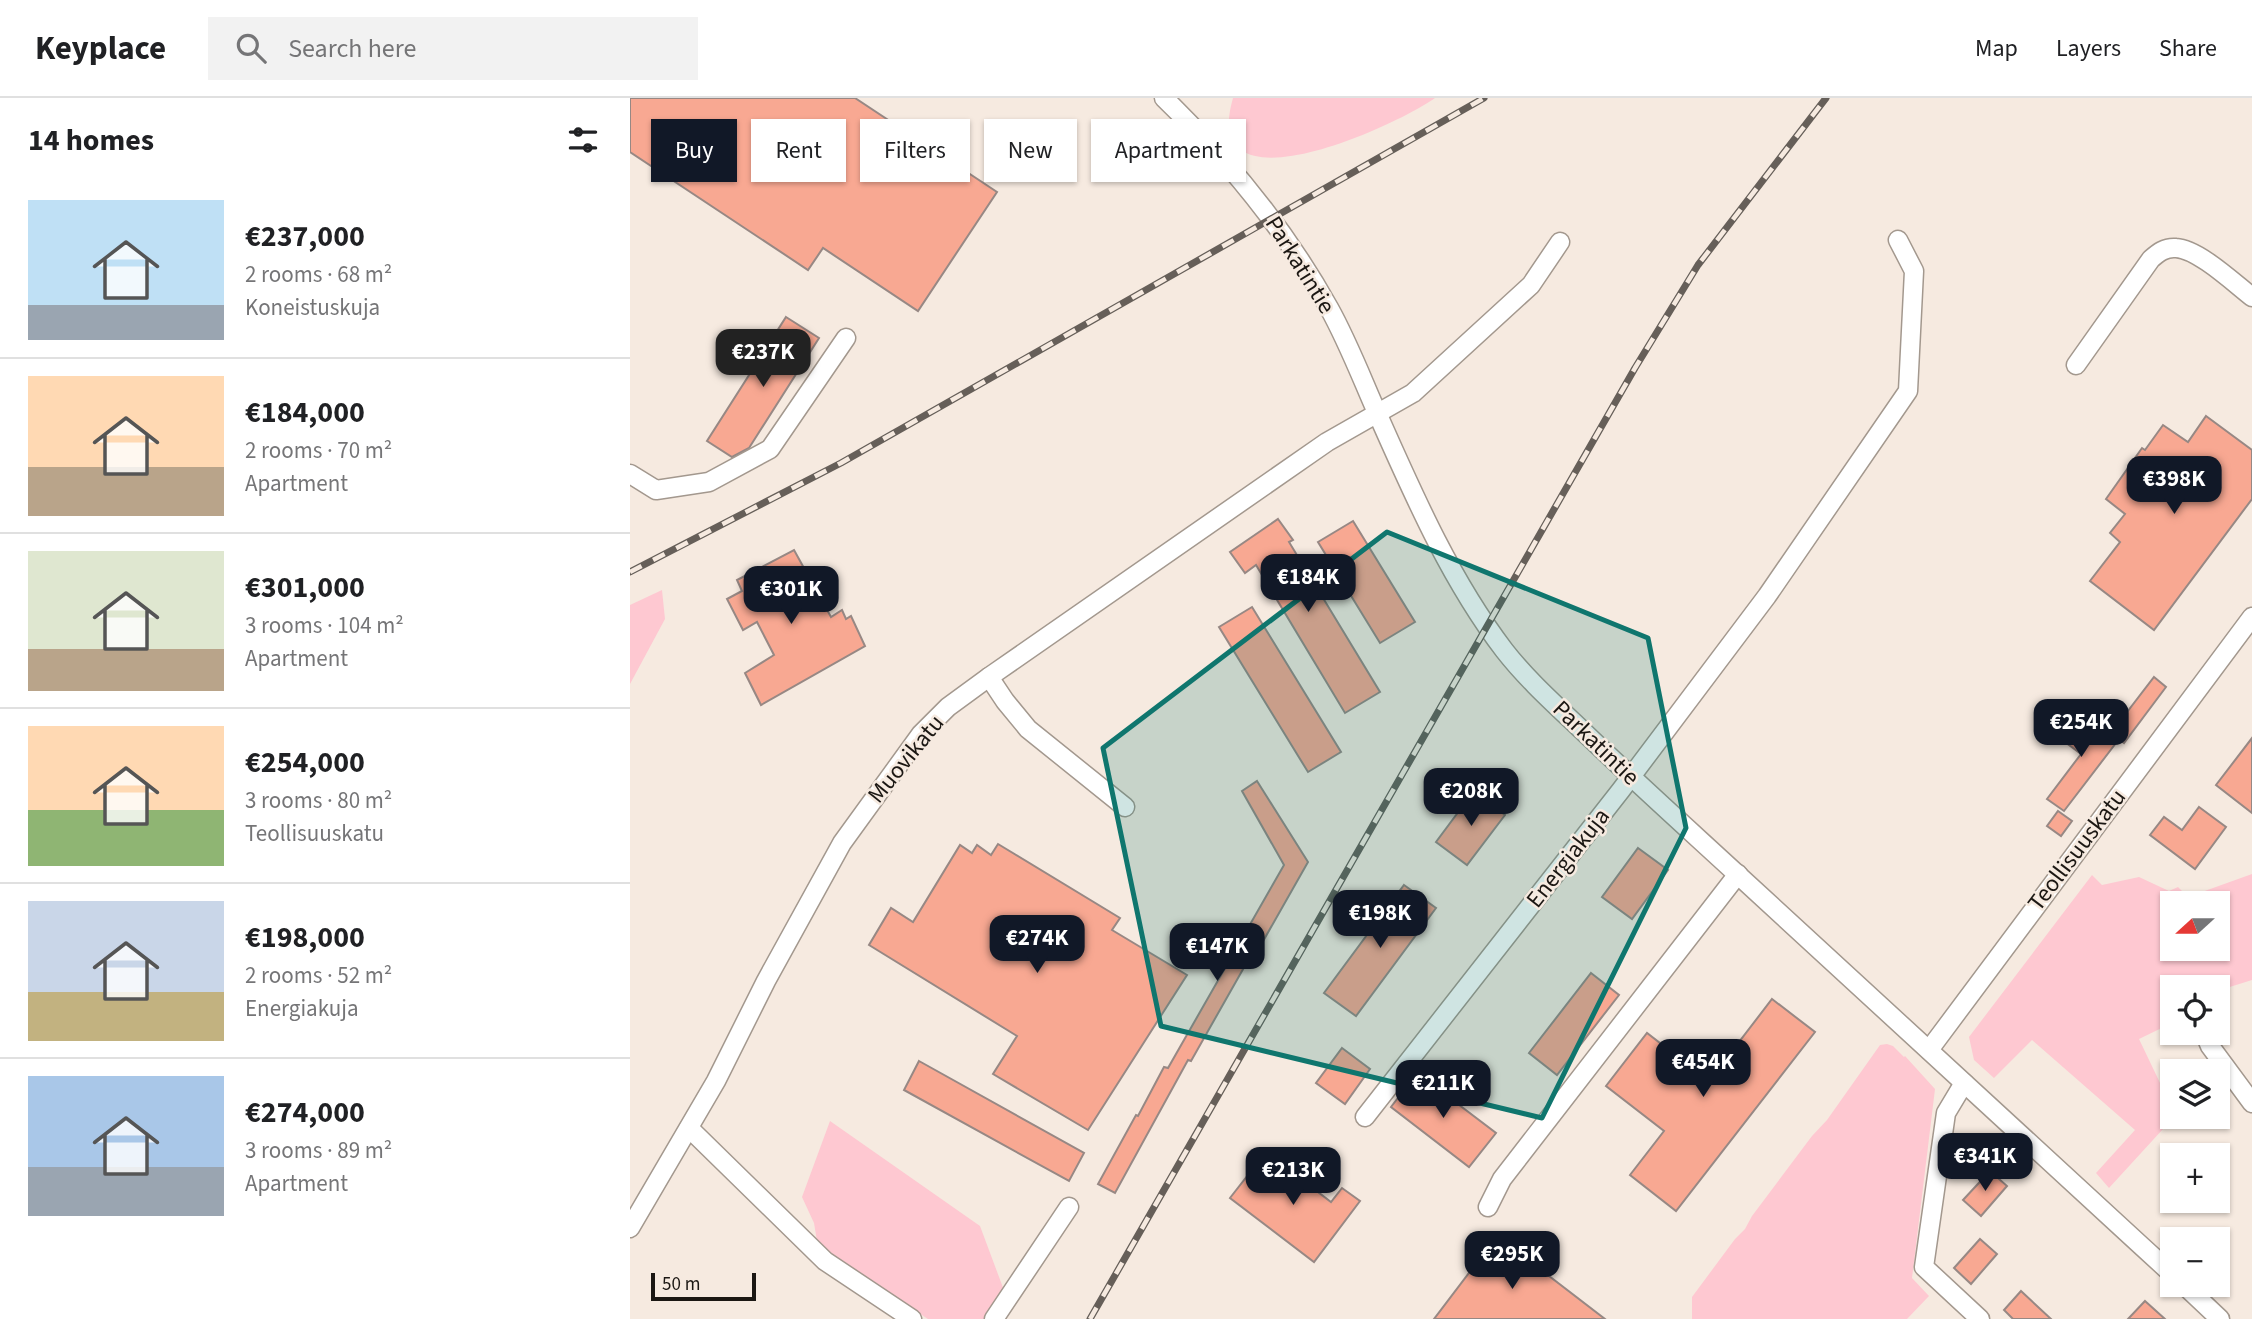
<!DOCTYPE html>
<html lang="en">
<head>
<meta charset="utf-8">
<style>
	body { margin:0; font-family:"Source Sans 3",sans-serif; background:#f2f2f2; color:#202124; height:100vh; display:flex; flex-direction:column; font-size:26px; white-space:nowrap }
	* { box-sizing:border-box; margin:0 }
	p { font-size:23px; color:#757577 }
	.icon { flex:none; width:38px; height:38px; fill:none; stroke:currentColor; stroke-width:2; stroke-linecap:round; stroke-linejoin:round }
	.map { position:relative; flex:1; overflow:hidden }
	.side { display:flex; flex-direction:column; background:#fff; width:630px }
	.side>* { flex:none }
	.top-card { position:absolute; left:21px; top:21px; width:665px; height:63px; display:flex; gap:14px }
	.needle { width:46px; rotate:249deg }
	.tools { position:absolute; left:1530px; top:793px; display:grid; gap:14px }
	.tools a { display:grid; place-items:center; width:70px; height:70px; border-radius:0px; background:#fff; box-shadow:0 2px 5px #0004; font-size:35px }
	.scale { position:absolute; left:21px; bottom:18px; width:105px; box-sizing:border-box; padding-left:7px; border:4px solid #1b1713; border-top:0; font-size:19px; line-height:24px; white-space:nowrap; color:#1b1713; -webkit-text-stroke:5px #f6eae0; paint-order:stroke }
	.price { position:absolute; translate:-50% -60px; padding:0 16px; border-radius:14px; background:#111827; color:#fff; font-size:23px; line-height:46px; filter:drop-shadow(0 2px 4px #0008) }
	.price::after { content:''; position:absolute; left:50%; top:42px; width:21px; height:16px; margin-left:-10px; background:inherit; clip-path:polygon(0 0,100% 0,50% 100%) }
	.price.current { background:#222; color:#fff }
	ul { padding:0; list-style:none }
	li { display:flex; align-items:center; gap:21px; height:175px; padding:0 28px }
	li+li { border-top:2px solid #e0e0e0 }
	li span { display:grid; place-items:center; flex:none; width:196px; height:140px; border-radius:0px; color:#555 }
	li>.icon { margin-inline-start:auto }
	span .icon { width:84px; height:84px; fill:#fffc; stroke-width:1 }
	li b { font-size:30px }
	h2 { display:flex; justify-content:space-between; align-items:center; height:84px; padding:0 28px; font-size:30px }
	.tag { padding:0 24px; border-radius:0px; background:#fff; box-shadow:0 2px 5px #0004; font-size:24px; line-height:63px }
	.tag.current { background:#111827; color:#fff }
	header { display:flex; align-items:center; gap:42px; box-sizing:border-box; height:98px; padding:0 35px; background:#fff; border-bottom:2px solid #e0e0e0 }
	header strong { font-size:33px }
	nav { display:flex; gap:38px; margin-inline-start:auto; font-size:24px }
	.search { width:490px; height:63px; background:#f2f2f2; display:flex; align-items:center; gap:18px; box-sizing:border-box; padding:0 24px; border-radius:0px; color:#757577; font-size:26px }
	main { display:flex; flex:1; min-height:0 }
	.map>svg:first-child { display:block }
	.green { fill:#fec8d1; fill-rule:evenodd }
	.building { fill:#f8a892; stroke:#978884; stroke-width:2 }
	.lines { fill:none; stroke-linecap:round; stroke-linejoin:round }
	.minor-casing { stroke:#a3988e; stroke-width:21 }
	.minor { stroke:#fff; stroke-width:18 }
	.rail-casing { stroke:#665f59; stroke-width:7 }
	.rail { stroke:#f6eae0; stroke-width:4.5; stroke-dasharray:13; stroke-linecap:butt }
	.marked { fill:#0f766e; fill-opacity:0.2; stroke:#0f766e; stroke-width:5; stroke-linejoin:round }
	.labels { text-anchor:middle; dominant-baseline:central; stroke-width:5; stroke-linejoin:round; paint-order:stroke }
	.street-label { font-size:24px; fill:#1b1713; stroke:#f6eae0 }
</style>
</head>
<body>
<header>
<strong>Keyplace</strong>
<div class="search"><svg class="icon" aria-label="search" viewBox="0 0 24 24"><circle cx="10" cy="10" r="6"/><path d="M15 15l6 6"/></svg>Search here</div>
<nav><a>Map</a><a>Layers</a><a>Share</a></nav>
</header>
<main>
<section class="side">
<h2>14 homes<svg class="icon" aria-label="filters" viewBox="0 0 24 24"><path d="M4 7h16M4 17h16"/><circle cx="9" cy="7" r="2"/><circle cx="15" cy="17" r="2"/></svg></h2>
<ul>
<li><span style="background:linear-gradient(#bfe0f5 75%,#9aa5b1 0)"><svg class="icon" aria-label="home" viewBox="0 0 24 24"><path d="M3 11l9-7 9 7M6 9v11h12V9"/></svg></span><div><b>€237,000</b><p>2 rooms · 68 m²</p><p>Koneistuskuja</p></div></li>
<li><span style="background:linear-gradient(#ffd9b3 65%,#b9a48a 0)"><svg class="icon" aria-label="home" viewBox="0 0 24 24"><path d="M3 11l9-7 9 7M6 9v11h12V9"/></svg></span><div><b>€184,000</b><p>2 rooms · 70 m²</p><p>Apartment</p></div></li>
<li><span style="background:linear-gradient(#dfe7d0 70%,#b9a48a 0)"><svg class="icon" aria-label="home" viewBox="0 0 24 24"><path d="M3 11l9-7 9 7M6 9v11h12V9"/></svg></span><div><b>€301,000</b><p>3 rooms · 104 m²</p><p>Apartment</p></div></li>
<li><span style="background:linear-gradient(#ffd9b3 60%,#8fb573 0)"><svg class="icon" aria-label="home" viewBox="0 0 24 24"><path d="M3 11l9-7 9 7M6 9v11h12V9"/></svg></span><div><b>€254,000</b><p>3 rooms · 80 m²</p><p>Teollisuuskatu</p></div></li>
<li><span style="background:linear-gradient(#c9d6e8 65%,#c2b280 0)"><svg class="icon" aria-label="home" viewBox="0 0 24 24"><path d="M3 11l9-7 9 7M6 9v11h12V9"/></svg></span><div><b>€198,000</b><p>2 rooms · 52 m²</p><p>Energiakuja</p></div></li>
<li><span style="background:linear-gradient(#a9c7e8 65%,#9aa5b1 0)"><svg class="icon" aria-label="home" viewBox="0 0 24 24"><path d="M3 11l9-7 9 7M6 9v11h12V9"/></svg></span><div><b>€274,000</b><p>3 rooms · 89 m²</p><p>Apartment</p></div></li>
</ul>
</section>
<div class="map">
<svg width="1622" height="1221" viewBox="0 0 1622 1221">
	<rect width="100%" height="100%" fill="#f6eae0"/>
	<!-- green -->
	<g class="green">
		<path d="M603 0H805C766 28 568 119 603 0Z"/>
		<polygon points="32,492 35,521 0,586 0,507"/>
		<path d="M1622 776V882L1587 893V889H1542V925L1509 941 1542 1010V1018L1544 1019 1479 1090 1466 1075 1505 1032 1402 942 1364 980 1344 962 1339 939 1462 777 1472 787 1509 779 1539 793 1548 789 1558 799ZM1542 805H1587V850H1542Z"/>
		<polygon points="1257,946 1263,948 1274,959 1275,958 1305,991 1282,1180 1299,1198 1277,1221 1062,1221 1062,1199 1105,1141 1115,1131 1122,1118 1182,1038 1197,1022 1250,947"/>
		<polygon points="200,1023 350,1128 375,1195 355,1221 298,1221 188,1149 184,1125 172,1099"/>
	</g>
	<!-- building -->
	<g class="building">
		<polygon points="0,0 225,0 367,94 288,213 193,150 178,172 0,54"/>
		<polygon points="156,219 189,240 119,350 102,359 77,343"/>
		<polygon points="1576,318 1622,352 1622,401 1524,532 1460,483 1490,444 1480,435 1495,416 1476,401 1512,350 1515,352 1533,327 1558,344"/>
		<polygon points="648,421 663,442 659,444 750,594 715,615 626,467 615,475 600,454"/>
		<polygon points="723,423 785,524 750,545 688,444"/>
		<polygon points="164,452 201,519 212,512 216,521 221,518 235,548 131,607 115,575 144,557 127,524 113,532 97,501 112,493 107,482"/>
		<polygon points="622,509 711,654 678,674 589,529"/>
		<polygon points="1524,579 1536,589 1494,645 1481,635"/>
		<polygon points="1452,613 1462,620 1459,624 1486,645 1434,713 1417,701 1451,656 1431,641"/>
		<polygon points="1622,640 1622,715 1586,687"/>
		<polygon points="627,683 678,764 632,845 629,843 561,963 558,962 485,1095 468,1086 506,1017 508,1018 534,969 538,970 654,767 612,693"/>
		<polygon points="844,693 875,717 837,767 806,744"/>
		<polygon points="1569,709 1596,729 1565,771 1520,737 1534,719 1552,732"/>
		<polygon points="1428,713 1442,723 1431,738 1417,728"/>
		<polygon points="368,746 490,820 482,832 557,877 458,1032 363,976 387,938 239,847 261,810 283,824 330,747 342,755 347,747 361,757"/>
		<polygon points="1008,750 1038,772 1002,821 972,799"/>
		<polygon points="774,787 806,810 726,918 694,895"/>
		<polygon points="961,875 989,897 927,977 899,955"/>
		<polygon points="1142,901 1185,934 1046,1113 1000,1077 1034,1033 976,988 1017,935 1079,983"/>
		<polygon points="712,950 740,971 715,1006 686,985"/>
		<polygon points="289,963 454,1055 439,1083 274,992"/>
		<polygon points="787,975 866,1035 839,1069 761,1009"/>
		<polygon points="636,1054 701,1104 712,1090 730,1103 684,1164 600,1100"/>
		<polygon points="1360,1073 1377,1088 1351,1118 1333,1102"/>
		<polygon points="867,1138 975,1221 804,1221"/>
		<polygon points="1350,1141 1367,1156 1341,1186 1324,1170"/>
		<polygon points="1391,1193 1421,1221 1383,1221 1374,1212"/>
		<polygon points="1515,1203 1535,1221 1498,1221"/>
	</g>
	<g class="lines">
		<!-- minor casing -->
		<g class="minor-casing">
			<g id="minor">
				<path d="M534 0C598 62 655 131 699 210 718 244 732 281 748 317 784 398 820 481 874 552 898 583 929 610 957 637 1006 684 1057 730 1107 776 1253 909 1397 1043 1542 1176"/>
				<path d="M1446 267 1521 161C1528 155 1535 149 1546 150 1568 151 1604 185 1622 199"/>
				<polyline points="0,376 26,392 79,384 140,351 216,240"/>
				<polyline points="359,579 375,603 398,631 495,709"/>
				<polyline points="1574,934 1580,948 1622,1005"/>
				<polyline points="1299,952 1622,519"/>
				<polyline points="1334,985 1316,1015 1294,1169 1350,1221"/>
				<polyline points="735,1019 991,692 1137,498 1278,293 1284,173 1268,142"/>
				<polyline points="59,1030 195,1163 282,1221"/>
				<polyline points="858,1109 872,1081 1108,776"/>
				<polyline points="0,1130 86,983 136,883 212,745 291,636 318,609 359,579 697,344 783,295 901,187 930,144"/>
				<polyline points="1553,1186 1590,1221"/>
				<polyline points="364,1221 439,1109"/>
			</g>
		</g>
		<!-- minor -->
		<use href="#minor" class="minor"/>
		<!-- rail casing -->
		<g class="rail-casing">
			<g id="rail">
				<polyline points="0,474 211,365 854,0"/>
				<polyline points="460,1221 1005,270 1068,167 1196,0"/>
			</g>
		</g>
		<!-- rail -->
		<use href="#rail" class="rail"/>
	</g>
	<!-- marked area -->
	<path class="marked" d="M757 434 1018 540 1056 730 912 1020 531 928 473 650Z"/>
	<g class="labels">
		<!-- street labels -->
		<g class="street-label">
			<text transform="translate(670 167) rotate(58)">Parkatintie</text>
			<text transform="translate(966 645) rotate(44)">Parkatintie</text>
			<text transform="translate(276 661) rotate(-51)">Muovikatu</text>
			<text transform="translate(1447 752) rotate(-53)">Teollisuuskatu</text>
			<text transform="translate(938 760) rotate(-52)">Energiakuja</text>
		</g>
	</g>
</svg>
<div class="tools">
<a><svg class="needle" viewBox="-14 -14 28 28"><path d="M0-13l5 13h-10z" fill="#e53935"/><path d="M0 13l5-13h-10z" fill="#757577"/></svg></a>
<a><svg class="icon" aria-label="locate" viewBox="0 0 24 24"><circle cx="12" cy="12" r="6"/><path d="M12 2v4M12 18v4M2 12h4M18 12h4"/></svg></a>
<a><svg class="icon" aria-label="layers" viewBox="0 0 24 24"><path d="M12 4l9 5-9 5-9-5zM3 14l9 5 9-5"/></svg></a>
<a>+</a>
<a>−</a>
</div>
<div class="scale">50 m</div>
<b class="price current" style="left:133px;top:291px">€237K</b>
<b class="price" style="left:1544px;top:418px">€398K</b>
<b class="price" style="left:678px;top:516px">€184K</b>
<b class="price" style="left:161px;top:528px">€301K</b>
<b class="price" style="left:1451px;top:661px">€254K</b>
<b class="price" style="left:841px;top:730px">€208K</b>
<b class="price" style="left:750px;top:852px">€198K</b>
<b class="price" style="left:407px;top:877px">€274K</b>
<b class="price" style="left:587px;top:885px">€147K</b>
<b class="price" style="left:1073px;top:1001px">€454K</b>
<b class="price" style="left:813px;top:1022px">€211K</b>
<b class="price" style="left:1355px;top:1095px">€341K</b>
<b class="price" style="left:663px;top:1109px">€213K</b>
<b class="price" style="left:882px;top:1193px">€295K</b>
<div class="top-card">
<a class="tag current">Buy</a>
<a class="tag">Rent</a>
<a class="tag">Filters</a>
<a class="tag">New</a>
<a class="tag">Apartment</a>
</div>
</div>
</main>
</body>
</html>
